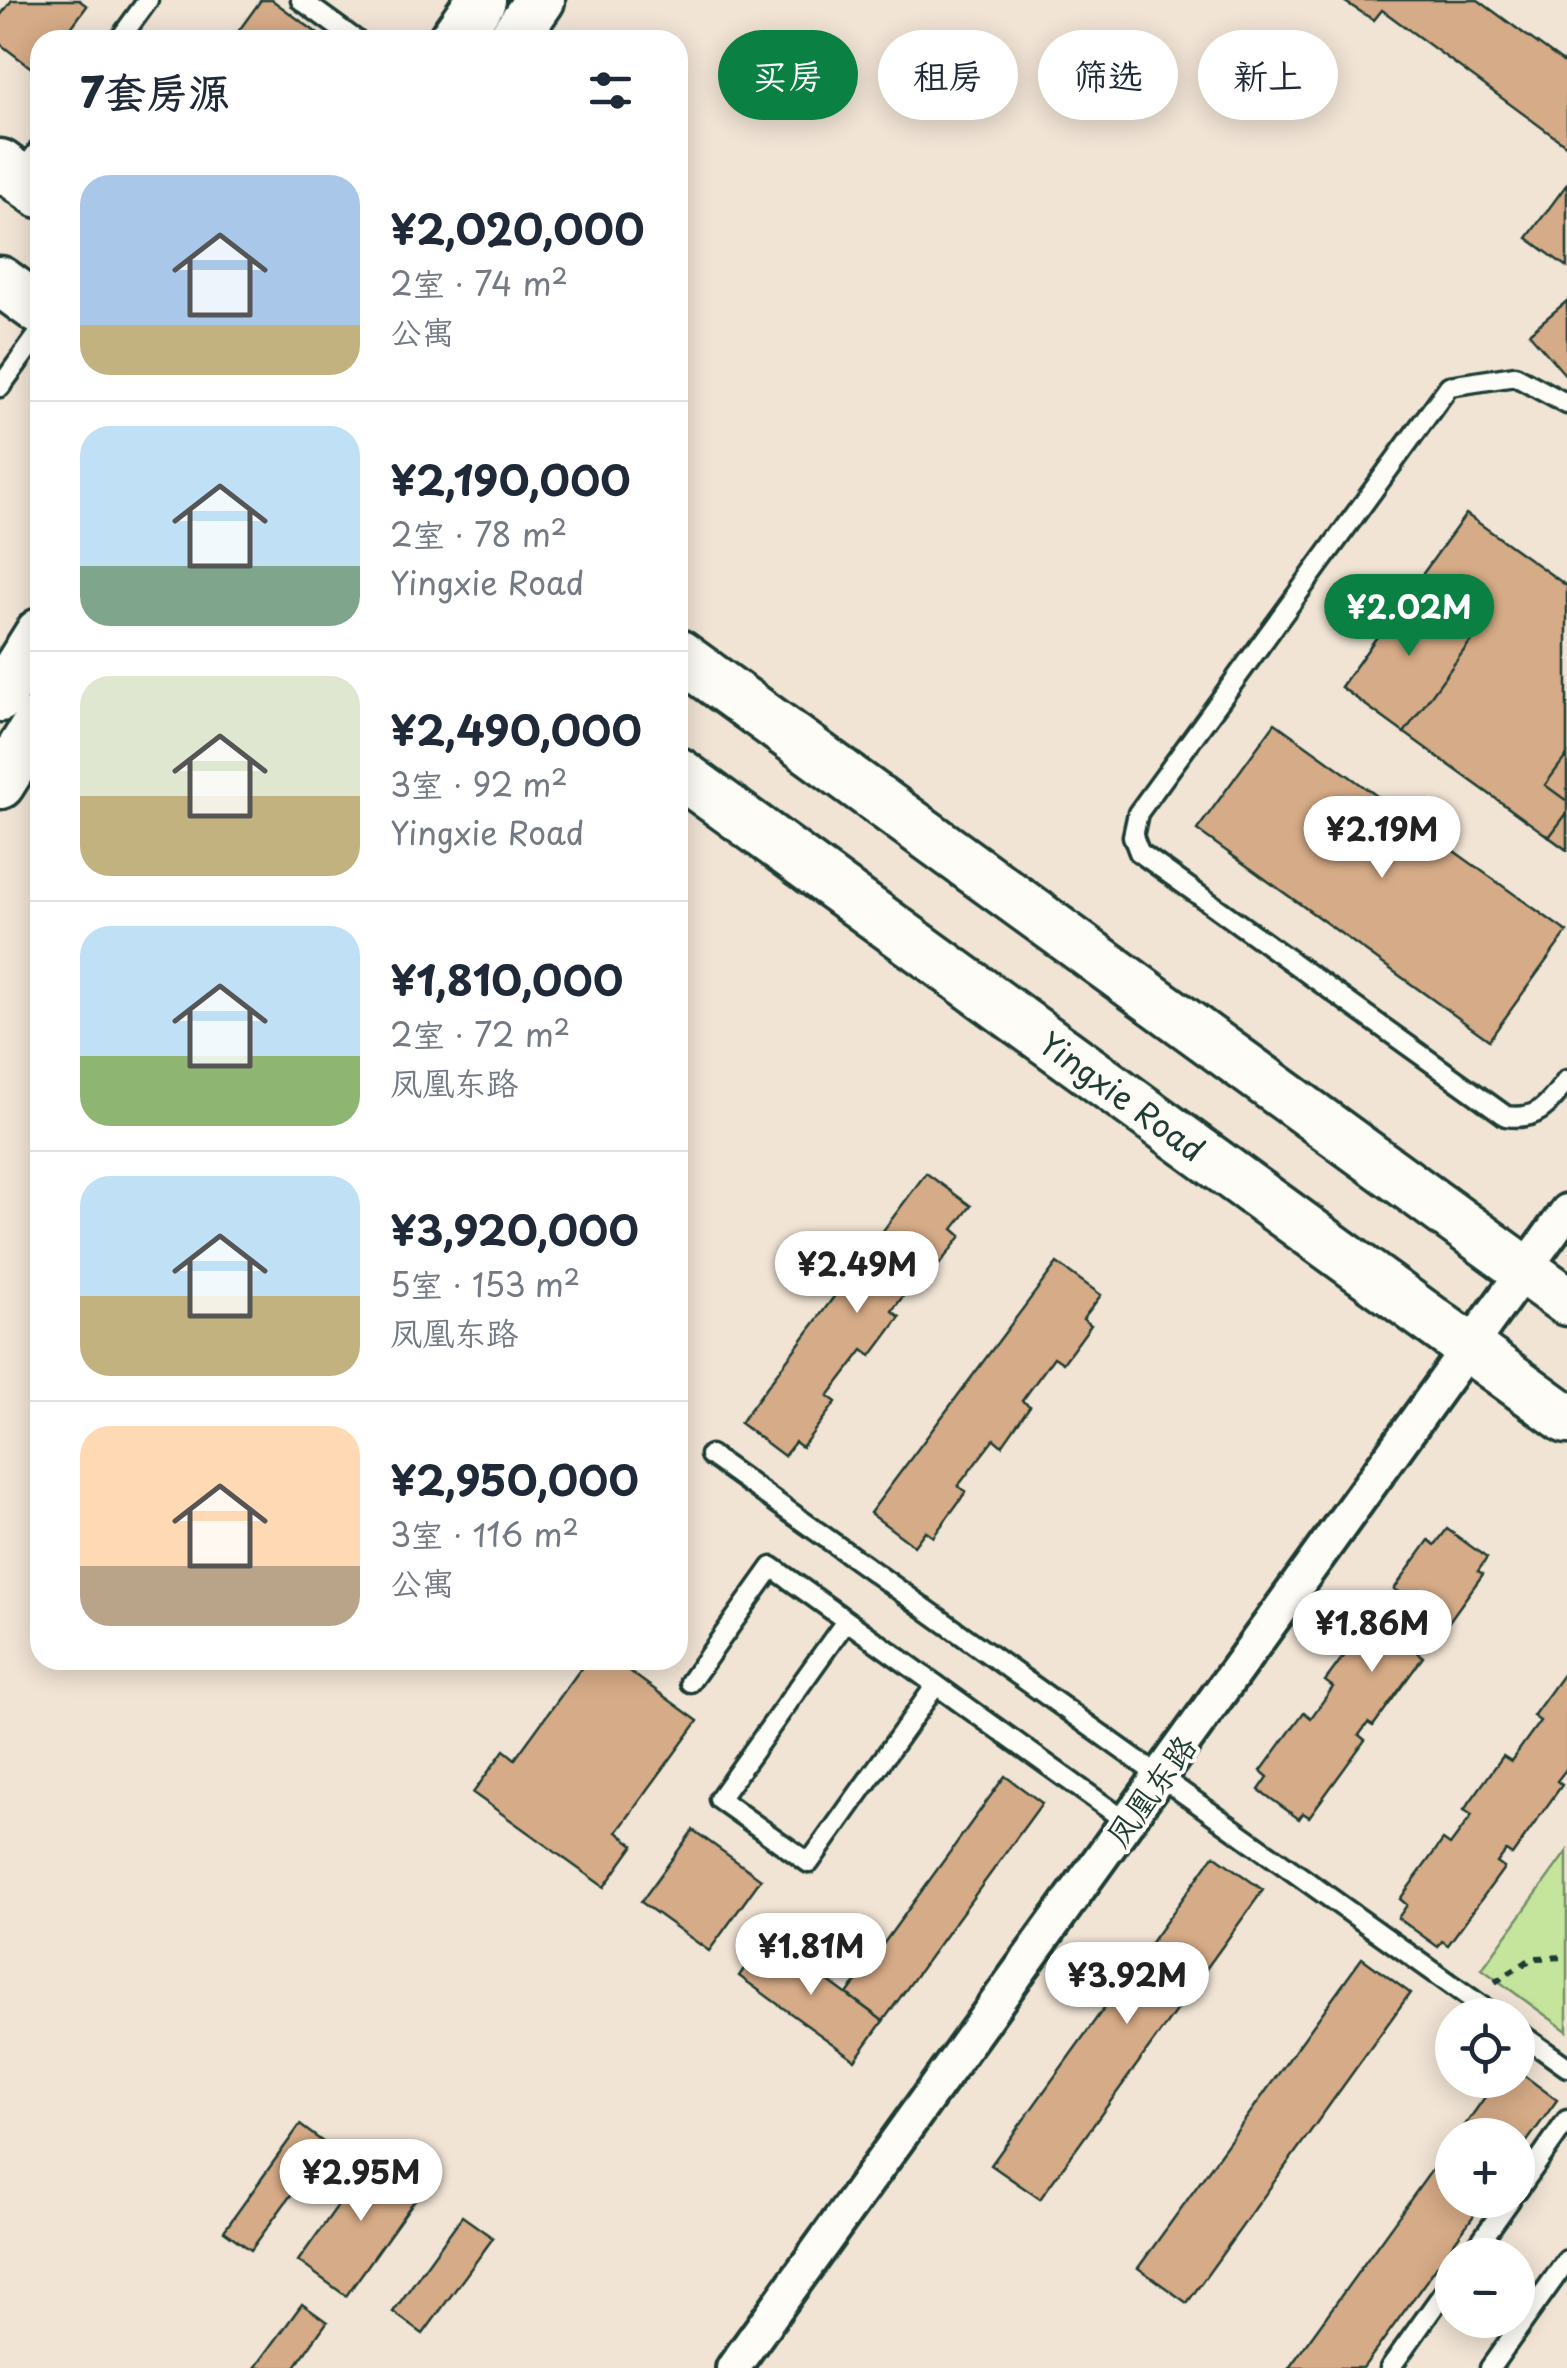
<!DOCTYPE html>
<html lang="zh">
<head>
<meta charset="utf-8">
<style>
	body { margin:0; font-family:"Playpen Sans","LXGW WenKai TC",sans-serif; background:#f2f2f3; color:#1f2937; height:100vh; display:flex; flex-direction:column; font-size:38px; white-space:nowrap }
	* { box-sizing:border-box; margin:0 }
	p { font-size:32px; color:#747a83 }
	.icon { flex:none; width:55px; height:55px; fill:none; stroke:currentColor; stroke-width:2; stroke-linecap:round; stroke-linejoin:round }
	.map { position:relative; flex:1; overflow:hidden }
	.side { position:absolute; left:30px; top:30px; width:658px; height:1640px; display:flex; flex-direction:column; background:#fff; border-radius:30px; box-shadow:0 5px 25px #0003 }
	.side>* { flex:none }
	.banner { position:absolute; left:718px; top:30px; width:698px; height:90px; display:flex; gap:20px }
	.controls { position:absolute; left:1435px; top:1998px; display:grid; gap:20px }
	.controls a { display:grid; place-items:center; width:100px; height:100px; border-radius:50%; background:#fff; box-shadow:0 5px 25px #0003; font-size:50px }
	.price { position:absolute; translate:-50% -85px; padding:0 22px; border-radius:35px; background:#fff; color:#222; font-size:32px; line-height:65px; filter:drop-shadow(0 2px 5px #0008) }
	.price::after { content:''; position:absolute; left:50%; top:60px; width:30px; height:22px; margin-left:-15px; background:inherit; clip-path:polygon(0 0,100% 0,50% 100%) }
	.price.current { background:#0b8043; color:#fff }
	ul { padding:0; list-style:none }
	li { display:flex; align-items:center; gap:30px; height:250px; padding:0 50px }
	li+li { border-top:2px solid #e0e1e3 }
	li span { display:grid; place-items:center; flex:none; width:280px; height:200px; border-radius:30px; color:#555 }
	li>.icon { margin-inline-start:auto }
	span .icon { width:120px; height:120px; fill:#fffc; stroke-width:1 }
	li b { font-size:42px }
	h2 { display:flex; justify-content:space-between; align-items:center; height:120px; padding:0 50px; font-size:42px }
	.chip { padding:0 35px; border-radius:45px; background:#fff; box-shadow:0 5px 25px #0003; font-size:35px; line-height:90px }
	.chip.current { background:#0b8043; color:#fff }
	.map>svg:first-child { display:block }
	.green { fill:#c5e49c; stroke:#729068; stroke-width:2.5 }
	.building { fill:#d6ab87; stroke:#1f3d34; stroke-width:2.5 }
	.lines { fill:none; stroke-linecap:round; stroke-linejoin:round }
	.lane-casing { stroke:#1f3d34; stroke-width:25 }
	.street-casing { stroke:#1f3d34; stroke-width:40 }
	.secondary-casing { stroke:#1f3d34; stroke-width:55 }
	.path { stroke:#1f3d34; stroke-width:6; stroke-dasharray:8 8; stroke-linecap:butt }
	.lane { stroke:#fdfcf7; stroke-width:18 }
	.street { stroke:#fdfcf7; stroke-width:32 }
	.secondary { stroke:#fdfcf7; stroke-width:48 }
	.labels { text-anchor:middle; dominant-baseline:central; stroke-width:8; stroke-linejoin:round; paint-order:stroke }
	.street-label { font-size:32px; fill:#1f3d34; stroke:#fdfcf7 }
</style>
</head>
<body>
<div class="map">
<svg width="1567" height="2368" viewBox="0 0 1567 2368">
	<rect width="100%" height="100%" fill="#f1e4d5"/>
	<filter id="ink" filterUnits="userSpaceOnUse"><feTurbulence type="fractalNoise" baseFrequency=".01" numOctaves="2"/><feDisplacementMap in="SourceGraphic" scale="20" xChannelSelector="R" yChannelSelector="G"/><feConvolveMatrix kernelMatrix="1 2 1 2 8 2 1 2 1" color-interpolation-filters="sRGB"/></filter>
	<g filter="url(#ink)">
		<!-- green -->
		<polygon class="green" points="1567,1851 1567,2031 1482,1969"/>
		<!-- building -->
		<g class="building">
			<polygon points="12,0 79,0 87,6 62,40 40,40 38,73 0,44 0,16"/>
			<polygon points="261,0 272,0 317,33 312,40 232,40"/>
			<polygon points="1342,0 1478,0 1567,65 1567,146 1382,10 1374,20"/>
			<polygon points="1567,184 1567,267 1527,238"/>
			<polygon points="1567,301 1567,377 1529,333"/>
			<polygon points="1466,514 1567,586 1567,850 1341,687"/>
			<polygon points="1414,585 1478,631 1404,733 1341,687"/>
			<polygon points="1275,723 1567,932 1489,1040 1197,830"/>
			<polygon points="1567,755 1567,801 1545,785"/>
			<polygon points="1567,813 1567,850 1549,837"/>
			<polygon points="926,1173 971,1206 953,1229 961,1236 932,1274 924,1268 892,1311 900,1317 871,1356 863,1350 828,1396 836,1402 802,1447 795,1442 784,1456 740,1423"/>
			<polygon points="1057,1263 1101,1295 1083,1319 1091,1325 1063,1363 1054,1357 1022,1401 1030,1406 1002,1446 994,1439 958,1486 966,1492 933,1537 925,1531 914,1546 870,1513"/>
			<polygon points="1447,1529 1487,1558 1478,1571 1483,1574 1435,1641 1429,1638 1418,1653 1423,1657 1373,1726 1368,1723 1359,1735 1365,1740 1309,1817 1303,1813 1299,1819 1259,1790 1268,1777 1261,1771 1304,1712 1311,1718 1333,1687 1325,1681 1365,1627 1372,1633 1401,1593 1394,1589 1429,1540 1435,1545"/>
			<polygon points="587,1660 614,1660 698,1721 617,1832 634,1845 604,1887 473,1793 504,1750 515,1759"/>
			<polygon points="1567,1669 1567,1768 1557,1781 1562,1785 1512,1855 1506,1851 1497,1863 1504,1868 1448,1945 1442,1941 1438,1947 1398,1918 1407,1905 1400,1899 1443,1840 1450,1845 1472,1815 1464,1810 1503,1756 1511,1761 1540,1721 1533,1716"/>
			<polygon points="1005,1776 1042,1803 883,2021 847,1994"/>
			<polygon points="693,1830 761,1879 709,1951 641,1902"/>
			<polygon points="1214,1855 1263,1890 1040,2199 991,2165"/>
			<polygon points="767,1936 883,2021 855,2060 739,1976"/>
			<polygon points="1362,1958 1410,1993 1187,2303 1138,2268"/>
			<polygon points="1518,2071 1557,2100 1518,2154 1518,2135 1458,2135 1497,2080 1518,2080"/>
			<polygon points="300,2125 327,2145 251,2250 224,2231"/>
			<polygon points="1452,2142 1452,2200 1485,2200 1363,2368 1289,2368"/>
			<polygon points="376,2152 424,2187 346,2296 298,2261"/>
			<polygon points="462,2216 493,2238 423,2334 393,2312"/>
			<polygon points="302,2304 327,2322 294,2368 255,2368"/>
		</g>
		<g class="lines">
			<!-- lane casing -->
			<g class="lane-casing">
				<g id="lane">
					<polyline points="301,0 356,40"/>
					<polyline points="119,40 148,0"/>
					<polyline points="20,175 40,148"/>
					<polyline points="0,387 40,332"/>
					<path d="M1567 404 1515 376 1449 386 1138 813 1133 836 1139 852 1506 1116C1538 1121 1549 1104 1567 1080"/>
					<polyline points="710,1455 1494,2015"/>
					<polyline points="846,1621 719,1799 809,1863 936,1685"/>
					<polyline points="690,1682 772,1567 1127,1822"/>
					<polyline points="1518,2032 1567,2067"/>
					<polyline points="1518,2190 1567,2120"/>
					<polyline points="1471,2255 1510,2200"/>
					<polyline points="1390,2368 1452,2281"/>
					<polyline points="1490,2368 1567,2260"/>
				</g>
			</g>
			<!-- street casing -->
			<g class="street-casing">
				<polyline id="street" points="733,2368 1567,1211"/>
			</g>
			<!-- secondary casing -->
			<g class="secondary-casing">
				<g id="secondary">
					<polyline points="453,40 481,0"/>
					<polyline points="512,40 540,0"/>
					<polyline points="0,164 40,193"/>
					<polyline points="0,281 40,310"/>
					<polyline points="678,654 1567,1301"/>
					<polyline points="0,697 40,633"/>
					<path id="s1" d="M678 772 1567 1419"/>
					<polyline points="0,784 40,720"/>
				</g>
			</g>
			<!-- path -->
			<polyline class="path" points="1495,1982 1533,1958 1567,1957"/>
			<!-- lane -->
			<use href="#lane" class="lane"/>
			<!-- street -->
			<use href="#street" class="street"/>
			<!-- secondary -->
			<use href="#secondary" class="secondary"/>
		</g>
	</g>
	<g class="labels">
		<!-- street labels -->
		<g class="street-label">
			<text stroke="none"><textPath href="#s1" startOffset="550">Yingxie Road</textPath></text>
			<text transform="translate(1150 1790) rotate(-54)">凤凰东路</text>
		</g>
	</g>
</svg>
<div class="controls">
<a><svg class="icon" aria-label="locate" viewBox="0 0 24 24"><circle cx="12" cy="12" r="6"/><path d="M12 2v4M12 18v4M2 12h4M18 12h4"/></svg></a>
<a>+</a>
<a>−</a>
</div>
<b class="price current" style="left:1409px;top:659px">¥2.02M</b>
<b class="price" style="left:1382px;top:881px">¥2.19M</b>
<b class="price" style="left:857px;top:1316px">¥2.49M</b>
<b class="price" style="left:1372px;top:1675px">¥1.86M</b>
<b class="price" style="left:811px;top:1998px">¥1.81M</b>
<b class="price" style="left:1127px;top:2027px">¥3.92M</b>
<b class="price" style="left:361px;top:2224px">¥2.95M</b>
<div class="banner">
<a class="chip current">买房</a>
<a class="chip">租房</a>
<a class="chip">筛选</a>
<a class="chip">新上</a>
</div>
<section class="side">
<h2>7套房源<svg class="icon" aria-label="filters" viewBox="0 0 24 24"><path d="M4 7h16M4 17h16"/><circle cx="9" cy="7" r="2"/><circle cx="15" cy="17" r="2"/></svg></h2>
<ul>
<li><span style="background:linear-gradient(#a9c7e8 75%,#c2b280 0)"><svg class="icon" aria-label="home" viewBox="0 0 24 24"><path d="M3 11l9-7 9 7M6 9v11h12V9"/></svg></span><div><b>¥2,020,000</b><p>2室 · 74 m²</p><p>公寓</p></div></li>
<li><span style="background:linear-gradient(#bfe0f5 70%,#7fa58c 0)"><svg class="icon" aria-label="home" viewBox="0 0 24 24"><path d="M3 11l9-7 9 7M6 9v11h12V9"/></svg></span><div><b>¥2,190,000</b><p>2室 · 78 m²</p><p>Yingxie Road</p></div></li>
<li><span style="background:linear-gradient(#dfe7d0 60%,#c2b280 0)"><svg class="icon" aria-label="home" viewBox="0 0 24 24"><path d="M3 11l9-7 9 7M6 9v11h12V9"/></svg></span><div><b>¥2,490,000</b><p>3室 · 92 m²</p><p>Yingxie Road</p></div></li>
<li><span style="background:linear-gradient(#bfe0f5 65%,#8fb573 0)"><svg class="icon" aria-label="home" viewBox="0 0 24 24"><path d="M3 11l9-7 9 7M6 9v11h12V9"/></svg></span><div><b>¥1,810,000</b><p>2室 · 72 m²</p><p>凤凰东路</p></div></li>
<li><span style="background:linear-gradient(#bfe0f5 60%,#c2b280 0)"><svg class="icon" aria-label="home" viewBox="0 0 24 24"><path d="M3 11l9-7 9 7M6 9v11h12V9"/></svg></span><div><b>¥3,920,000</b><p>5室 · 153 m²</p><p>凤凰东路</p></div></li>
<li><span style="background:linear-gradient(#ffd9b3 70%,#b9a48a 0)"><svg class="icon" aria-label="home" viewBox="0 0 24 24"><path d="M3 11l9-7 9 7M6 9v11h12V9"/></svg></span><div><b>¥2,950,000</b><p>3室 · 116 m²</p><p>公寓</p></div></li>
</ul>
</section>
</div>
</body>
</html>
